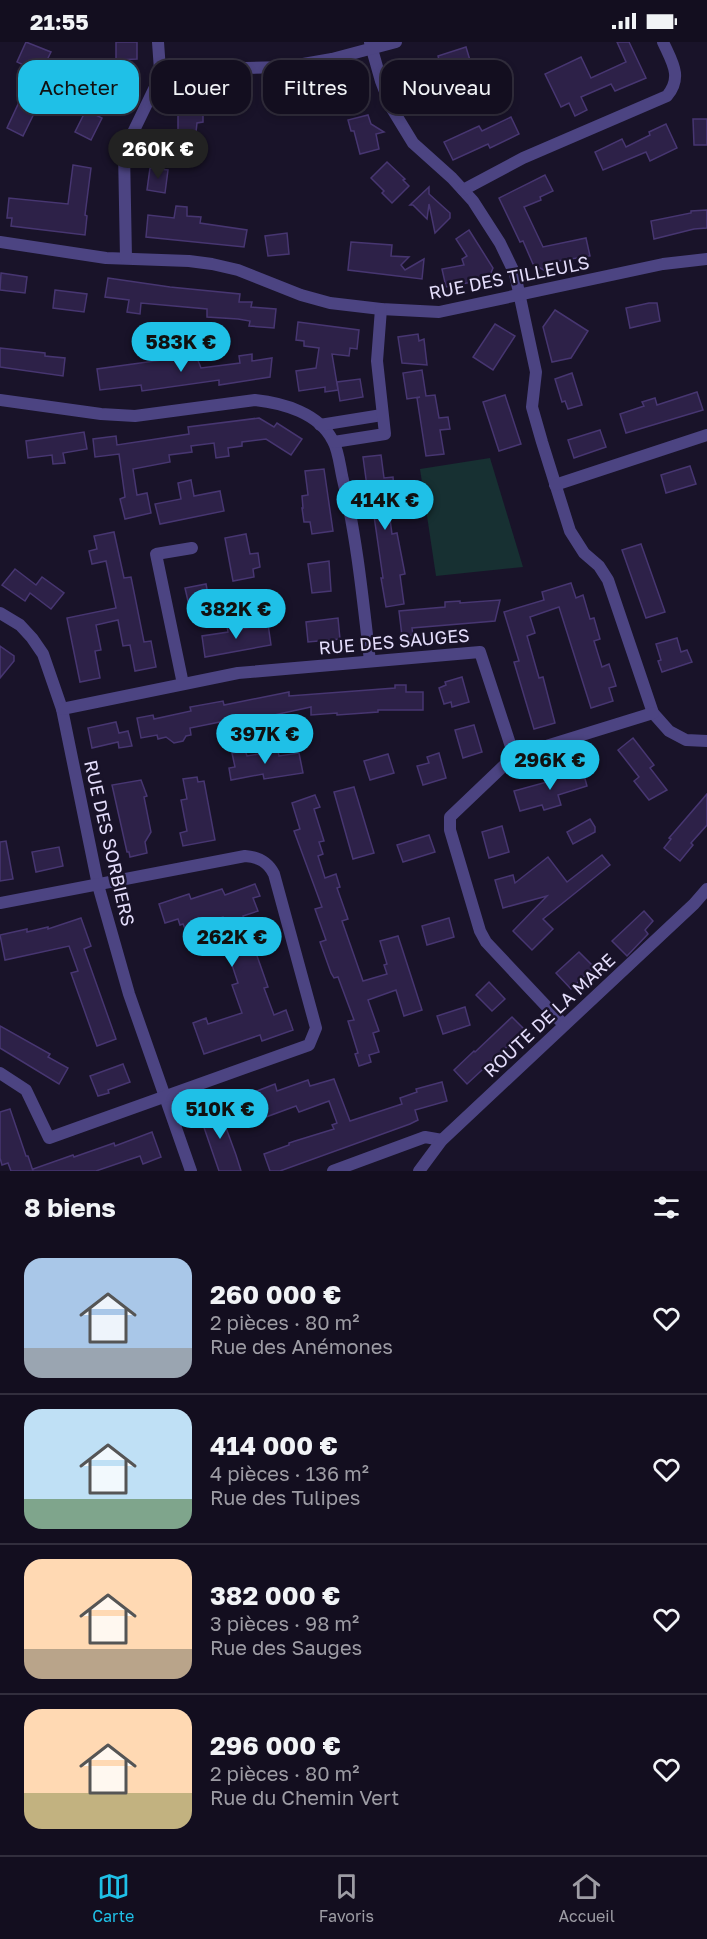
<!DOCTYPE html>
<html lang="fr">
<head>
<meta charset="utf-8">
<style>
	body { margin:0; font-family:"Golos Text",sans-serif; background:#1c1728; color:#f1f3f6; height:100vh; display:flex; flex-direction:column; font-size:22px; white-space:nowrap }
	* { box-sizing:border-box; margin:0 }
	p { font-size:20px; color:#9d9ca4 }
	.icon { flex:none; width:33px; height:33px; fill:none; stroke:currentColor; stroke-width:2; stroke-linecap:round; stroke-linejoin:round }
	.map { position:relative; height:1129px; overflow:hidden }
	.side { display:flex; flex-direction:column; background:#130e1f; flex:1 }
	.side>* { flex:none }
	.hud { position:absolute; left:18px; top:18px; width:672px; height:54px; display:flex; gap:12px }
	.price { position:absolute; translate:-50% -51px; padding:0 14px; border-radius:21px; background:#1fc0e7; color:#111; font-size:20px; line-height:39px; filter:drop-shadow(0 2px 3px #0008) }
	.price::after { content:''; position:absolute; left:50%; top:36px; width:18px; height:14px; margin-left:-9px; background:inherit; clip-path:polygon(0 0,100% 0,50% 100%) }
	.price.active { background:#222; color:#fff }
	ul { padding:0; list-style:none }
	li { display:flex; align-items:center; gap:18px; height:150px; padding:0 24px }
	li+li { border-top:2px solid #322e3d }
	li span { display:grid; place-items:center; flex:none; width:168px; height:120px; border-radius:18px; color:#555 }
	li>.icon { margin-inline-start:auto }
	span .icon { width:72px; height:72px; fill:#fffc; stroke-width:1 }
	li b { font-size:26px }
	h2 { display:flex; justify-content:space-between; align-items:center; height:72px; padding:0 24px; font-size:26px }
	.tag { padding:0 21px; border-radius:18px; background:#130e1f; box-shadow:0 3px 9px #0003,0 0 0 2px #322e3d; font-size:21px; line-height:54px }
	.tag.active { background:#1fc0e7; color:#111 }
	.status { display:flex; justify-content:space-between; align-items:center; height:42px; padding:0 30px; background:#130e1f; direction:ltr }
	.status svg { height:16px; fill:currentColor }
	.tabs { display:flex; justify-content:space-around; align-items:center; height:84px; border-top:2px solid #322e3d; background:#130e1f; font-size:16px; color:#9d9ca4 }
	.tabs a { display:grid; justify-items:center; gap:3px }
	.tabs .active { color:#1fc0e7 }
	.map>svg:first-child { display:block }
	.green { fill:#173032 }
	.building { fill:#2d2148; stroke:#473671; stroke-width:1.5 }
	.lines { fill:none; stroke-linecap:round; stroke-linejoin:round }
	.minor { stroke:#4c4482; stroke-width:12 }
	.tertiary { stroke:#4c4482; stroke-width:12 }
	.labels { text-anchor:middle; dominant-baseline:central; stroke-width:5; stroke-linejoin:round; paint-order:stroke }
	.street-label { font-size:18px; fill:#e5defc; stroke:#191329 }
</style>
</head>
<body>
<div class="status"><b>21:55</b><svg viewBox="0 0 49 12"><path d="M0 12V9h3v3zM5 12V6h3v6zM10 12V3h3v9zM15 12V0h3v12zM26 1h20v11H26zM47 4h2v5h-2z"/></svg></div>
<div class="map">
<svg width="707" height="1129" viewBox="0 0 707 1129">
	<rect width="100%" height="100%" fill="#191329"/>
	<!-- green -->
	<polygon class="green" points="490,416 523,525 436,534 420,427"/>
	<!-- building -->
	<g class="building">
		<polygon points="26,0 51,10 44,24 37,21 34,28 17,20"/>
		<polygon points="116,0 137,0 137,17 116,18"/>
		<polygon points="617,0 629,0 646,36 615,49 611,42 581,55 587,68 575,74 569,61 561,65 545,32 581,15 591,36 626,20"/>
		<polygon points="466,5 472,25 436,35 438,44 428,47 429,50 415,53 414,50 404,53 399,33 440,22 438,14"/>
		<polygon points="349,35 350,36 357,35 361,50 292,67 288,47"/>
		<polygon points="115,37 134,46 123,68 104,60"/>
		<polygon points="27,43 44,51 23,94 7,86"/>
		<polygon points="178,49 203,49 203,80 197,81 193,118 172,115 175,90 178,90"/>
		<polygon points="86,68 102,76 91,98 75,90"/>
		<polygon points="368,73 371,82 384,90 376,92 379,107 360,112 354,89 351,89 348,78"/>
		<polygon points="511,75 519,92 490,106 488,102 453,118 444,100 479,84 482,89"/>
		<polygon points="693,77 707,77 707,103 694,103"/>
		<polygon points="666,82 677,106 650,119 646,110 603,128 595,110 622,97 626,105 650,93 649,90"/>
		<polygon points="387,120 405,137 403,138 409,144 392,161 382,151 384,149 371,136"/>
		<polygon points="73,123 91,126 85,173 87,174 85,193 11,184 12,176 7,176 9,156 68,162"/>
		<polygon points="150,126 168,128 165,151 147,148"/>
		<polygon points="545,133 553,149 540,155 541,158 524,165 543,205 586,196 590,214 545,221 547,230 533,222 523,199 520,200 499,156"/>
		<polygon points="429,145 429,152 450,171 450,176 435,191 429,162 427,177 413,163 410,163"/>
		<polygon points="176,164 187,165 187,174 201,175 200,181 247,188 244,205 146,195 148,173 174,176"/>
		<polygon points="707,168 707,186 694,187 654,197 651,179 691,171 691,169"/>
		<polygon points="469,188 493,226 490,233 488,237 446,245 442,227 464,223 462,217 467,214 456,197"/>
		<polygon points="287,191 289,212 268,214 265,194"/>
		<polygon points="351,200 392,203 391,214 409,215 401,223 405,228 424,217 422,237 348,228"/>
		<polygon points="1,231 27,235 25,251 0,248"/>
		<polygon points="108,236 170,245 240,252 239,260 252,260 251,265 276,267 274,286 249,284 250,279 238,277 207,275 207,267 141,261 140,272 127,270 129,258 105,255"/>
		<polygon points="55,248 87,252 84,270 53,266"/>
		<polygon points="649,261 657,261 660,279 630,286 626,266"/>
		<polygon points="555,268 588,289 571,316 552,320 543,285"/>
		<polygon points="298,280 359,288 357,307 350,306 349,314 332,312 338,348 325,350 325,345 299,349 296,329 316,326 319,306 304,304 304,299 296,298"/>
		<polygon points="495,282 515,294 493,328 473,315"/>
		<polygon points="418,292 419,299 424,297 427,323 402,321 398,295"/>
		<polygon points="0,306 45,311 45,314 65,316 63,334 0,325"/>
		<polygon points="252,312 252,319 272,316 270,335 219,343 219,338 142,349 141,343 100,348 97,327 176,316 176,319 197,316 201,326 240,321 239,314"/>
		<polygon points="422,328 426,354 435,353 439,376 448,375 450,387 440,388 444,412 426,414 417,356 420,355 407,357 403,331"/>
		<polygon points="572,331 582,363 568,367 565,359 562,360 555,337"/>
		<polygon points="360,337 363,355 340,359 337,340"/>
		<polygon points="697,350 703,368 626,391 620,372 644,364 642,360 655,356 657,363"/>
		<polygon points="505,353 521,402 499,409 483,360"/>
		<polygon points="259,376 274,385 277,381 302,397 291,413 266,397 242,400 242,404 228,406 229,414 216,416 214,401 191,404 192,410 169,413 170,420 133,427 137,453 147,451 151,471 125,477 120,457 125,455 119,412 95,415 93,397 116,394 117,403 189,392 188,385"/>
		<polygon points="600,388 606,405 574,416 568,398"/>
		<polygon points="84,390 87,407 63,411 65,421 53,422 52,413 28,416 26,399"/>
		<polygon points="381,413 384,436 393,435 394,447 386,448 392,492 397,491 405,532 400,533 404,562 386,565 381,536 383,536 374,474 371,474 363,415"/>
		<polygon points="690,424 696,442 666,451 661,433"/>
		<polygon points="324,427 333,489 312,492 310,480 304,480 302,466 303,466 302,454 308,453 305,429"/>
		<polygon points="191,438 194,454 220,449 224,469 160,482 155,462 181,457 178,441"/>
		<polygon points="114,490 124,536 131,535 144,600 151,599 156,625 135,629 130,603 123,604 118,578 96,583 101,608 95,609 100,636 80,640 67,576 116,566 106,519 92,522 89,509 97,507 94,494"/>
		<polygon points="246,492 250,512 258,511 260,525 253,527 254,535 233,539 225,496"/>
		<polygon points="641,502 665,570 646,576 622,508"/>
		<polygon points="329,519 331,549 312,551 308,522"/>
		<polygon points="15,527 36,543 42,535 64,551 51,567 30,551 25,559 2,543"/>
		<polygon points="571,541 576,556 583,553 590,577 594,576 600,597 594,599 602,625 609,622 616,644 609,646 613,659 591,666 559,565 530,575 535,591 527,594 539,636 543,635 555,681 534,687 514,620 519,619 504,570 544,558 542,550"/>
		<polygon points="206,542 211,568 191,572 185,546"/>
		<polygon points="500,558 495,579 412,586 413,593 402,594 399,569 445,565 445,560 460,559 460,561"/>
		<polygon points="338,576 340,597 308,600 306,580"/>
		<polygon points="240,582 240,587 268,582 271,603 205,615 202,594 228,590 227,584"/>
		<polygon points="677,596 681,610 687,608 692,620 662,630 658,619 661,618 656,602"/>
		<polygon points="0,604 14,614 14,619 0,636"/>
		<polygon points="462,635 469,660 452,665 451,660 444,662 439,646 446,643 445,640"/>
		<polygon points="395,643 406,643 406,650 423,650 423,668 378,668 378,670 337,673 337,671 311,673 311,665 274,673 276,679 255,683 254,677 220,684 220,680 190,686 191,693 186,694 183,699 174,701 166,695 158,697 157,693 141,696 137,676 153,673 154,677 191,669 190,665 223,659 224,663 289,650 289,654 395,646"/>
		<polygon points="116,680 119,691 128,689 132,704 119,706 118,700 92,706 88,686"/>
		<polygon points="474,683 482,710 463,716 455,688"/>
		<polygon points="633,696 654,723 650,726 667,748 649,758 634,739 639,735 618,708"/>
		<polygon points="245,708 247,714 278,709 279,714 299,711 303,731 264,737 263,732 231,738 229,726 235,725 232,711"/>
		<polygon points="439,711 446,736 423,743 417,724 429,721 427,715"/>
		<polygon points="388,712 394,731 370,738 364,719"/>
		<polygon points="582,726 587,744 558,753 561,763 544,768 542,763 520,769 514,749 554,738 553,734"/>
		<polygon points="197,735 198,740 204,739 215,798 183,804 180,791 187,789 181,758 187,757 183,737"/>
		<polygon points="141,738 147,754 144,755 151,790 145,800 147,811 130,815 129,810 127,810 112,743"/>
		<polygon points="354,745 374,811 353,817 334,750"/>
		<polygon points="707,752 707,783 691,801 693,803 680,819 664,806 671,797 669,796"/>
		<polygon points="315,753 320,765 314,767 324,799 319,800 323,812 318,814 325,836 336,832 340,845 337,846 348,877 342,879 363,939 387,932 384,923 387,922 380,899 398,894 422,968 404,974 396,948 368,958 379,989 373,991 379,1010 369,1013 371,1020 359,1024 355,1012 358,1011 348,979 354,978 338,935 334,936 331,931 320,900 326,898 315,867 322,865 294,789 300,787 292,761"/>
		<polygon points="590,777 595,785 595,790 573,802 567,790"/>
		<polygon points="502,784 509,810 489,816 482,790"/>
		<polygon points="429,793 435,810 403,820 397,803"/>
		<polygon points="6,799 13,837 0,839 0,800"/>
		<polygon points="59,805 63,824 36,830 32,810"/>
		<polygon points="602,813 610,823 543,877 553,887 532,908 513,889 547,854 503,866 495,838 513,833 515,841 548,815 567,840"/>
		<polygon points="255,842 260,854 253,856 258,869 243,874 268,945 264,946 274,973 286,968 293,988 262,999 260,993 204,1012 193,981 206,976 208,982 242,971 232,943 238,941 228,911 234,908 223,875 186,889 183,882 180,883 178,877 165,881 159,862 189,852 191,857 222,847 225,853"/>
		<polygon points="644,869 653,879 645,888 648,892 627,914 612,899"/>
		<polygon points="81,876 91,904 84,907 116,997 97,1004 71,931 78,929 69,904 5,918 0,893 27,887 27,890 48,885 48,887"/>
		<polygon points="449,876 454,895 427,903 422,884"/>
		<polygon points="579,910 594,925 571,947 556,931"/>
		<polygon points="489,940 505,957 492,969 476,953"/>
		<polygon points="465,965 470,983 443,992 437,974"/>
		<polygon points="512,975 525,988 467,1042 454,1028 474,1009 475,1010"/>
		<polygon points="0,984 50,1012 48,1015 68,1026 59,1042 0,1006"/>
		<polygon points="123,1022 130,1040 108,1048 109,1051 98,1054 90,1034"/>
		<polygon points="334,1037 350,1079 402,1062 400,1056 417,1050 416,1047 442,1040 447,1059 415,1068 418,1078 410,1082 280,1129 270,1129 264,1112 289,1103 289,1101 295,1099 334,1087 332,1083 337,1081 329,1059 299,1070 296,1064 266,1075 263,1069 251,1073 244,1054 275,1042 277,1049 308,1038 310,1044"/>
		<polygon points="218,1064 236,1113 241,1129 219,1129 199,1071"/>
		<polygon points="10,1067 26,1114 28,1114 33,1129 33,1127 73,1113 74,1115 114,1101 115,1104 152,1090 161,1115 143,1122 140,1114 96,1129 11,1129 8,1121 2,1123 0,1116 0,1070"/>
	</g>
	<g class="lines">
		<!-- minor -->
		<g class="minor">
			<polyline points="370,0 381,39 391,65 413,101 452,136 473,159 500,201 515,232 536,330 532,365 542,400 570,489 584,511 599,524 608,538 653,671 669,689 686,698 707,699"/>
			<polyline points="160,28 286,25 332,17 396,0"/>
			<path d="M463 148 523 116 667 54C683 35 672 20 663 0"/>
			<polyline points="0,200 106,216 189,219 212,222 238,228 301,253 330,261 381,267 439,270 663,222 707,217"/>
			<polyline points="126,216 124,109 155,45 160,28 158,0"/>
			<path d="M0 358 101 372 135 374 255 358C283 361 319 371 333 399 339 410 340 426 343 438 357 497 363 559 370 619"/>
			<polyline points="320,383 382,373"/>
			<polyline points="334,400 385,392 377,319 381,267"/>
			<polyline points="555,443 707,393"/>
			<polyline points="0,571 20,583 32,596 43,612 62,667 98,843 129,952 191,1129"/>
			<polyline points="183,642 156,512 192,506"/>
			<polyline points="62,667 238,631 480,610 514,714"/>
			<path d="M0 861 245 814C259 815 268 820 274 832L316 986 309 1003 49 1096 26 1048 0 1031"/>
			<polyline points="564,983 486,900 480,889 450,788 450,775 514,714 653,671"/>
			<polyline points="333,1129 425,1095 442,1098"/>
		</g>
		<!-- tertiary -->
		<polyline class="tertiary" points="419,1129 442,1098 694,862 707,847"/>
	</g>
	<g class="labels">
		<!-- street labels -->
		<g class="street-label">
			<text transform="translate(509 235) rotate(-11)">RUE DES TILLEULS</text>
			<text transform="translate(394 599) rotate(-5)">RUE DES SAUGES</text>
			<text transform="translate(110 801) rotate(77)">RUE DES SORBIERS</text>
			<text transform="translate(549 973) rotate(-43)">ROUTE DE LA MARE</text>
		</g>
	</g>
</svg>
<b class="price active" style="left:158px;top:138px">260K €</b>
<b class="price" style="left:181px;top:331px">583K €</b>
<b class="price" style="left:385px;top:489px">414K €</b>
<b class="price" style="left:236px;top:598px">382K €</b>
<b class="price" style="left:265px;top:723px">397K €</b>
<b class="price" style="left:550px;top:749px">296K €</b>
<b class="price" style="left:232px;top:926px">262K €</b>
<b class="price" style="left:220px;top:1098px">510K €</b>
<div class="hud">
<a class="tag active">Acheter</a>
<a class="tag">Louer</a>
<a class="tag">Filtres</a>
<a class="tag">Nouveau</a>
</div>
</div>
<section class="side">
<h2>8 biens<svg class="icon" aria-label="filters" viewBox="0 0 24 24"><path d="M4 7h16M4 17h16"/><circle cx="9" cy="7" r="2"/><circle cx="15" cy="17" r="2"/></svg></h2>
<ul>
<li><span style="background:linear-gradient(#a9c7e8 75%,#9aa5b1 0)"><svg class="icon" aria-label="home" viewBox="0 0 24 24"><path d="M3 11l9-7 9 7M6 9v11h12V9"/></svg></span><div><b>260 000 €</b><p>2 pièces · 80 m²</p><p>Rue des Anémones</p></div><svg class="icon" aria-label="heart" viewBox="0 0 24 24"><path d="M12 20l-8-8c-3-5 5-10 8-4 3-6 11-1 8 4z"/></svg></li>
<li><span style="background:linear-gradient(#bfe0f5 75%,#7fa58c 0)"><svg class="icon" aria-label="home" viewBox="0 0 24 24"><path d="M3 11l9-7 9 7M6 9v11h12V9"/></svg></span><div><b>414 000 €</b><p>4 pièces · 136 m²</p><p>Rue des Tulipes</p></div><svg class="icon" aria-label="heart" viewBox="0 0 24 24"><path d="M12 20l-8-8c-3-5 5-10 8-4 3-6 11-1 8 4z"/></svg></li>
<li><span style="background:linear-gradient(#ffd9b3 75%,#b9a48a 0)"><svg class="icon" aria-label="home" viewBox="0 0 24 24"><path d="M3 11l9-7 9 7M6 9v11h12V9"/></svg></span><div><b>382 000 €</b><p>3 pièces · 98 m²</p><p>Rue des Sauges</p></div><svg class="icon" aria-label="heart" viewBox="0 0 24 24"><path d="M12 20l-8-8c-3-5 5-10 8-4 3-6 11-1 8 4z"/></svg></li>
<li><span style="background:linear-gradient(#ffd9b3 70%,#c2b280 0)"><svg class="icon" aria-label="home" viewBox="0 0 24 24"><path d="M3 11l9-7 9 7M6 9v11h12V9"/></svg></span><div><b>296 000 €</b><p>2 pièces · 80 m²</p><p>Rue du Chemin Vert</p></div><svg class="icon" aria-label="heart" viewBox="0 0 24 24"><path d="M12 20l-8-8c-3-5 5-10 8-4 3-6 11-1 8 4z"/></svg></li>
</ul>
</section>
<nav class="tabs">
<a class="active"><svg class="icon" aria-label="map" viewBox="0 0 24 24"><path d="M3 6l6-2 6 2 6-2v14l-6 2-6-2-6 2zM9 4v14M15 6v14"/></svg>Carte</a>
<a><svg class="icon" aria-label="saved" viewBox="0 0 24 24"><path d="M7 4h10v16l-5-4-5 4z"/></svg>Favoris</a>
<a><svg class="icon" aria-label="home" viewBox="0 0 24 24"><path d="M3 11l9-7 9 7M6 9v11h12V9"/></svg>Accueil</a>
</nav>
</body>
</html>
